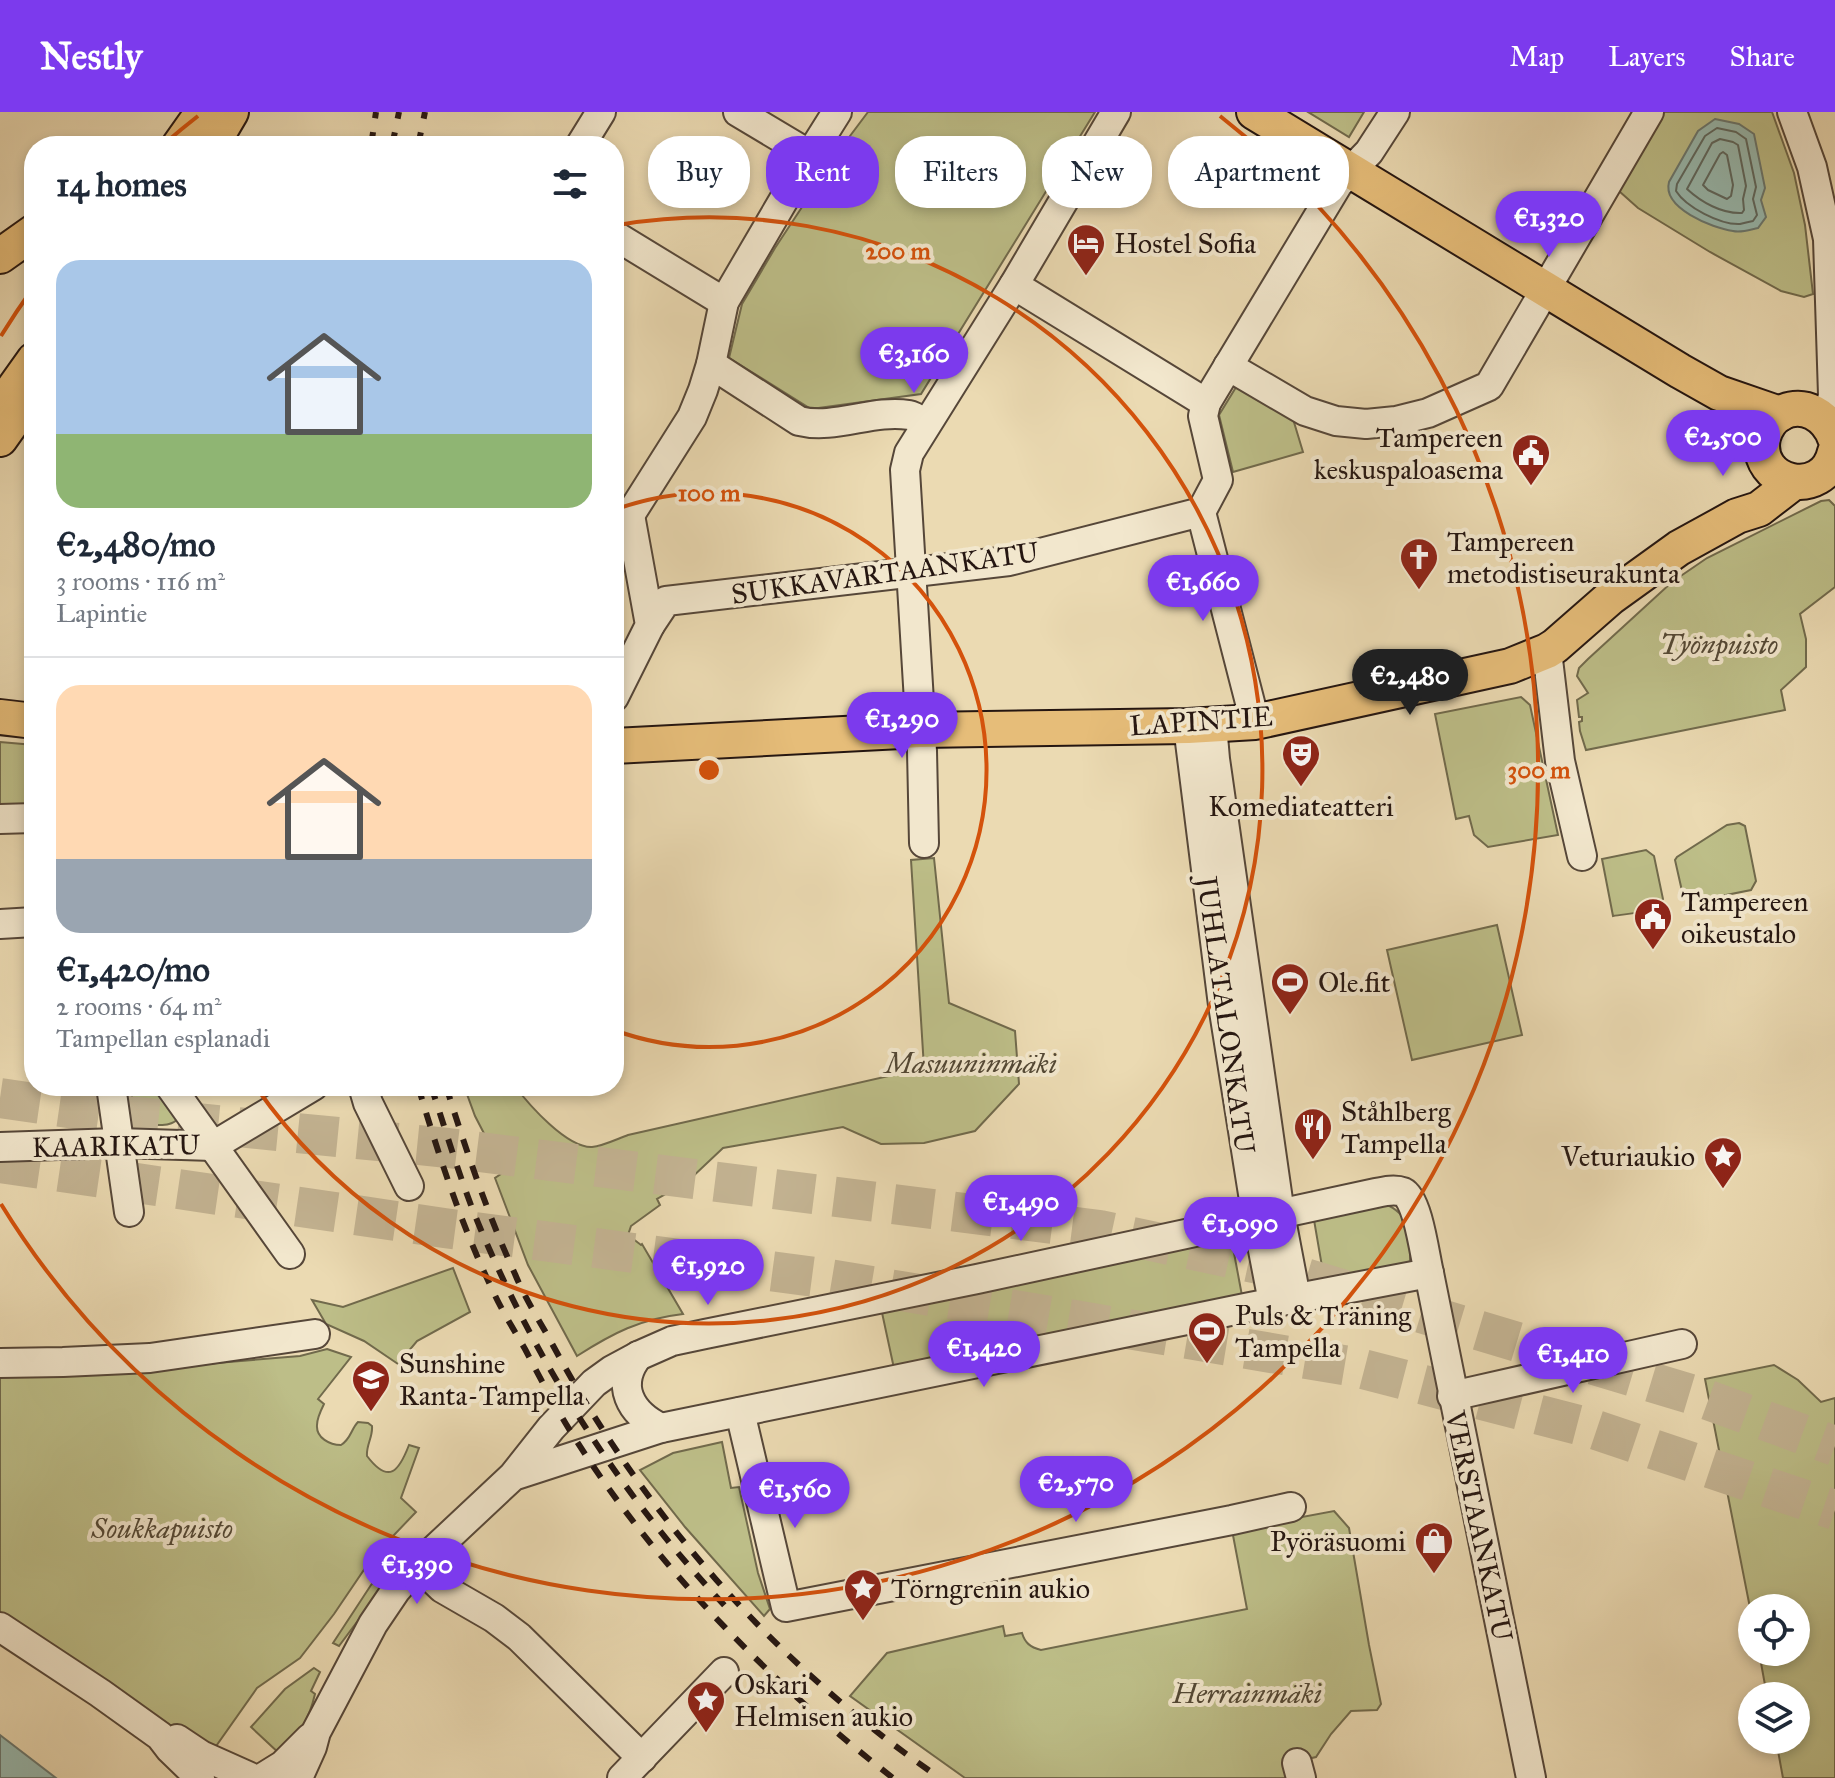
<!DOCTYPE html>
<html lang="en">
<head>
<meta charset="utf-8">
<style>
	body { margin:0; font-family:"IM FELL Great Primer",serif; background:#f2f2f3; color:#1f2937; height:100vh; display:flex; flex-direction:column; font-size:30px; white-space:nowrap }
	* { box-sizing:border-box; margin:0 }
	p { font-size:26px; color:#747a83 }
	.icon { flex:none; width:44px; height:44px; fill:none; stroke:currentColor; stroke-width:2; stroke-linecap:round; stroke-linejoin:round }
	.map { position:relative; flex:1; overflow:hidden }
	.side { position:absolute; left:24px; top:24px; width:600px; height:960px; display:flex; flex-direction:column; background:#fff; border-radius:32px; box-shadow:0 4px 12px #0003 }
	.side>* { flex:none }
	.top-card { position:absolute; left:648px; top:24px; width:760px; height:72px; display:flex; gap:16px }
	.buttons { position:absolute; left:1738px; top:1482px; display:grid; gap:16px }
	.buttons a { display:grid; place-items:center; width:72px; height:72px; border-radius:50%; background:#fff; box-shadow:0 4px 12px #0003; font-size:40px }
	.price { position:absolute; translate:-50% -68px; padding:0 18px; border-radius:28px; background:#7c3aed; color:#fff; font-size:26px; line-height:52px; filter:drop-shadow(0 2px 4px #0008) }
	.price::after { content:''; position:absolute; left:50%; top:48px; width:24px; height:18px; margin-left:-12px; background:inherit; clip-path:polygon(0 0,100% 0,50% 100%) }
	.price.on { background:#222; color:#fff }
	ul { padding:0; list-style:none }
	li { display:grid; align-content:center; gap:16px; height:424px; padding:0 32px }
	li+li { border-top:2px solid #e0e1e3 }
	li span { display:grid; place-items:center; height:248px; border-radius:24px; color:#555 }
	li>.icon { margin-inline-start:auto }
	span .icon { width:144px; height:144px; fill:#fffc; stroke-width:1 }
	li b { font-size:34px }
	h2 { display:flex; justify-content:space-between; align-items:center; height:96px; padding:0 32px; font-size:34px }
	.pill { padding:0 28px; border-radius:32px; background:#fff; box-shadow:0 4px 12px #0003; font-size:28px; line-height:72px }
	.pill.on { background:#7c3aed; color:#fff }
	header { display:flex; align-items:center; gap:48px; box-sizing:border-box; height:112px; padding:0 40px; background:#7c3aed; color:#fff }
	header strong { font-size:38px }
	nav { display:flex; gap:44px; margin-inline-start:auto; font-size:28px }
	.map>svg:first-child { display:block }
	.green { fill:#bdbe88; stroke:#716a4c; stroke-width:2 }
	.water { fill:#98bab0; stroke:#6a7870; stroke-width:2 }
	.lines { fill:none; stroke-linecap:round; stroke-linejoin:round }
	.shore { stroke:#5e6860; stroke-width:2 }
	.highway-tunnel { stroke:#c3b392; stroke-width:40; stroke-dasharray:40 20; stroke-linecap:butt }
	.minor-casing { stroke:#564739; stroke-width:32 }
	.major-casing { stroke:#251611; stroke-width:38 }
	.minor { stroke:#f2e7cd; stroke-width:28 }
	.major { stroke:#e6bd79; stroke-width:34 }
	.rail { stroke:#251611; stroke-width:6; stroke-dasharray:14 14; stroke-linecap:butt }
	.ring { fill:none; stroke:#d4520c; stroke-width:4 }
	.labels { text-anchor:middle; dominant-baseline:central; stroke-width:8; stroke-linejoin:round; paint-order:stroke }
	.poi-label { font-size:28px; fill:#251611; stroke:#f2e7cd; text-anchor:start }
	.street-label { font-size:28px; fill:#251611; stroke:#f2e7cd }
	.park-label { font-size:28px; font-style:italic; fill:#534835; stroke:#f2e7cd }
	.centre { fill:#d4520c; stroke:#f2e7cd; stroke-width:4 }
	.ring-label { font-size:24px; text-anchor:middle; font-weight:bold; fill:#d4520c; stroke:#f2e7cd; stroke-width:8; stroke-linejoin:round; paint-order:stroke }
</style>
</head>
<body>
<header>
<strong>Nestly</strong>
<nav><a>Map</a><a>Layers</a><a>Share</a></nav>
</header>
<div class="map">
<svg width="1835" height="1666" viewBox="0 0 1835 1666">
	<rect width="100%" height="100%" fill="#ebdab2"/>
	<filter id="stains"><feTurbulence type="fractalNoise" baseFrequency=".0025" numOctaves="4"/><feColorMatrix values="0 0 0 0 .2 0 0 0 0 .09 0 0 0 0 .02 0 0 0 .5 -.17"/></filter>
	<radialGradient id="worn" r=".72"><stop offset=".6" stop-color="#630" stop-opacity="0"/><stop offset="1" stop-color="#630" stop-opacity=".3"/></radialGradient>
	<!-- green -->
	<g class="green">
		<polygon points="868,0 1095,0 921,282 811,297 729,246 742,192 775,136 841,36"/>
		<polygon points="1308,0 1364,0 1349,25"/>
		<polygon points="1654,0 1772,0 1794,61 1805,113 1813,182 1804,185 1781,179 1710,140 1638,96 1619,79 1618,64"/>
		<polygon points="1238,272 1293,307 1303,340 1233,360 1219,303"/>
		<polygon points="1829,388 1835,394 1835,475 1800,502 1806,527 1806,555 1781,578 1785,598 1586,638 1580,619 1579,610 1582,609 1582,605 1579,605 1577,588 1588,581 1577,564 1579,556 1588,547 1672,470 1707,446 1821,389"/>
		<polygon points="1521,585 1530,593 1558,723 1488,735 1474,723 1469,704 1456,707 1435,602"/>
		<polygon points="0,630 34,633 34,694 0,695"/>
		<polygon points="1739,711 1745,714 1756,769 1751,778 1696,789 1688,788 1682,779 1675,748 1677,745 1727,713"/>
		<path d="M1646 738 1654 744 1663 787C1655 802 1629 801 1613 804L1602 747Z"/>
		<path d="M934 746 949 891 1015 919 1019 972 975 1019 924 1031 881 1032 843 1015 723 1036 687 1070 657 1087 660 1093 631 1114 628 1123 641 1133 642 1132 683 1202C640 1207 613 1221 577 1244L528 1153 495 1066 504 1060 475 1004 464 974H515C529 993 567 1036 592 1035 603 1034 617 1027 628 1023L924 956 911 748Z"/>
		<polygon points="1497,813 1522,923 1412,948 1387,838"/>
		<path d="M130 974H157L178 1007C168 1017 149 1012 136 1011Z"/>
		<path d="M1378 1089C1410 1100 1411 1117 1410 1149L1394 1159 1338 1169 1324 1166 1314 1108Z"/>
		<polygon points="1231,1125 1243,1189 895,1261 881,1196"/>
		<polygon points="453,1156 470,1200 417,1229 398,1252 364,1229 326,1212 312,1188 343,1195"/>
		<path d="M327 1237 351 1245 318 1287 324 1292C321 1298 317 1306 317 1313 316 1326 330 1333 341 1333 351 1327 351 1317 358 1310L368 1311 372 1314C373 1325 366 1333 367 1344 389 1373 399 1359 409 1333L419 1336 401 1386 416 1400 372 1446 334 1502 300 1546 257 1576 214 1637 191 1627 0 1501V1263L144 1257 300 1244Z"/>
		<polygon points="1774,1253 1798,1268 1821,1290 1835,1286 1835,1666 1783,1666 1776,1628 1796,1628 1796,1584 1767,1584 1759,1540 1796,1540 1796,1496 1752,1496 1752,1506 1705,1267"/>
		<polygon points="722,1330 731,1376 739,1375 758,1461 770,1497 764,1504 685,1415 640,1358 673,1341"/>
		<path d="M1334 1399 1349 1416 1369 1533 1381 1592 1377 1598 1351 1599 1331 1622 1316 1645 1294 1650 1297 1666H965L850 1584 887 1541 1003 1514 1005 1524 1022 1521C1025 1531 1030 1535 1041 1538L1247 1497 1232 1418Z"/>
		<polygon points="406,1431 414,1438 401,1451 339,1534 333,1531 371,1473"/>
		<path d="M314 1556 320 1560 311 1579 315 1582C309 1608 299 1623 281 1643L251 1615 285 1577Z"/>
	</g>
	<!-- water -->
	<g class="water">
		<path d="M1715 7 1739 12 1754 22 1765 76 1761 88 1766 105 1758 116C1749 118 1741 121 1733 119 1712 116 1662 96 1669 70L1698 19Z"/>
		<polygon points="0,1623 56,1666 0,1666"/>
	</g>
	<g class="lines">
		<!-- shore -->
		<g class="shore">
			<path d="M1717 16 1736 20 1746 27 1756 75 1753 87 1757 103 1753 109C1748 110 1744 111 1740 112 1720 113 1686 95 1676 79L1677 72 1705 24Z"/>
			<path d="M1720 27 1733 30 1738 33 1746 74 1743 87 1744 98 1742 101C1722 102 1701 90 1687 77L1712 31Z"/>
			<polygon points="1723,40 1727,43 1733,73 1731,84 1727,87 1708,78 1703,73 1720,42"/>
		</g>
		<!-- highway-tunnel -->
		<g class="highway-tunnel">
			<polyline points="0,986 117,1003 448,1036 1100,1118 1258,1152 1694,1283 1835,1334"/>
			<polyline points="0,1051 444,1116 823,1166 1355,1255 1590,1316 1835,1398"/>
		</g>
		<!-- minor casing -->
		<g class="minor-casing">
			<g id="minor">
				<polyline points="738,0 810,43"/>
				<polyline points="1792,0 1812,55 1828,127 1833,283 1827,310"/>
				<polyline points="580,34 601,0"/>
				<polyline points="614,123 724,190"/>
				<polyline points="1014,173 1206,291"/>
				<path d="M711 252 799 309C835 318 873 297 909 303 915 304 921 309 926 312"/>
				<polyline points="1228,254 1305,299 1336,309 1366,312 1396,309 1428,301 1489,274 1649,0"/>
				<polyline points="1201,400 1218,368 1203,304 1206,291 1338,72 1369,40 1395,0"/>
				<polyline points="1201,400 1255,610"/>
				<polyline points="630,403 692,305 703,278 711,252 724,190 810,43 837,0"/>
				<polyline points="650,513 666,489 1009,449 1201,400"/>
				<polyline points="1547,539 1560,649 1582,744"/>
				<polyline points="614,585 650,513 630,403"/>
				<polyline points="1212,613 1215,647 1280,1102 1296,1186"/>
				<polyline points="1188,614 1223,893 1257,1107 1273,1190"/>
				<polyline points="0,707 34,706"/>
				<polyline points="924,731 922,639 905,358 909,341 1014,173 1116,0"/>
				<polyline points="0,812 34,810"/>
				<polyline points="111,974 129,1100"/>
				<polyline points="170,974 290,1142"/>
				<polyline points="363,974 368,991 409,1074"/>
				<polyline points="0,1035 118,1031 213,1034 313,974"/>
				<polyline points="1429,1161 1531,1666"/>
				<path d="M638 1244C615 1273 630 1301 661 1316"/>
				<polyline points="0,1251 63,1250 150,1246 315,1222"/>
				<polyline points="1452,1284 1682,1232"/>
				<polyline points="740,1300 786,1495 1232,1408 1291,1395"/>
				<polyline points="418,1453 442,1476 494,1506 519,1525 642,1646"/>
				<polyline points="0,1515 100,1581 160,1624 170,1637 200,1666"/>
				<polyline points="177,1627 201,1643 248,1664"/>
				<polyline points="1297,1651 1301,1666"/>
				<polyline points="262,1666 283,1653 310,1626"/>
				<path d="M298 1666 312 1635 316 1620 373 1512 396 1478 418 1453 513 1364 551 1316 594 1271 612 1258 638 1244 672 1229 705 1222 977 1167 1376 1081C1385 1079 1395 1077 1403 1080 1418 1087 1425 1145 1429 1161L1250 1195 661 1316 513 1364"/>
				<polyline points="622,1666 724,1560"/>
			</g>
		</g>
		<!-- major casing -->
		<g class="major-casing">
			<g id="major">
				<polyline points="1254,0 1680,259 1719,281 1780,302"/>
				<polyline points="179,34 203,0"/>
				<polyline points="211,34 231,0"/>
				<polyline points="0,144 34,120"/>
				<polyline points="2,293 34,248"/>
				<path d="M1835 326C1827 304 1804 289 1781 301 1772 306 1766 315 1763 325 1753 373 1824 389 1835 340"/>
				<polyline points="0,327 34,279"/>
				<polyline points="0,605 34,609"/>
				<polyline points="614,634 920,618 1188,614 1255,610 1510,554 1547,539 1555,534 1611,485 1679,436 1737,404 1759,397 1794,370"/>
			</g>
		</g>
		<!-- minor -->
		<use href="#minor" class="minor"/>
		<!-- major -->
		<use href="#major" class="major"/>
		<!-- rail -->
		<g class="rail">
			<polyline points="371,34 376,0"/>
			<polyline points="392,34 399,0"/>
			<polyline points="418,34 425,0"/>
			<path d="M418 974C439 1044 461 1113 493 1179 502 1199 514 1218 525 1237 538 1262 551 1287 566 1312 648 1447 768 1569 893 1666"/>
			<path d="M431 974C447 1022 461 1071 481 1118 540 1257 622 1384 725 1494"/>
			<path d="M446 974C466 1038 487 1101 515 1162 524 1184 537 1205 549 1226 642 1401 776 1554 940 1666"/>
		</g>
	</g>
	<!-- distance rings -->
	<g class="ring">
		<path d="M614 398A277 277 0 1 1 614 918"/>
		<path d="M618 113A553 553 0 1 1 256 975"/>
		<path d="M1 224A830 830 0 0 1 33 176M164 32A830 830 0 0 1 198 4M1220 4A830 830 0 1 1 1 1092"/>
	</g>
	<!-- icons -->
	<defs>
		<g id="hotel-pin" transform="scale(2)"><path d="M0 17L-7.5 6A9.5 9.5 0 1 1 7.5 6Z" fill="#8f2418" stroke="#f2e7cd"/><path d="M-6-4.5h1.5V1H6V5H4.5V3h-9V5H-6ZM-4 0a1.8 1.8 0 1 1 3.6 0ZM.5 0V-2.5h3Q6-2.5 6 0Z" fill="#fff"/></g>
		<g id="civic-pin" transform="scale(2)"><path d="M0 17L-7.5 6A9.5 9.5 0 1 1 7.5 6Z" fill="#8f2418" stroke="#f2e7cd"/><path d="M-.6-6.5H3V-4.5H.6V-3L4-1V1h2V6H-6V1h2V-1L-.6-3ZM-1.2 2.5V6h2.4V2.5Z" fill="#fff"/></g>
		<g id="church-pin" transform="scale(2)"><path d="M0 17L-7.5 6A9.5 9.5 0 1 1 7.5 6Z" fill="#8f2418" stroke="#f2e7cd"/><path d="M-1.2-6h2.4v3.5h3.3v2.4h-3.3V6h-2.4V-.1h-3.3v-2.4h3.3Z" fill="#fff"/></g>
		<g id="theatre-pin" transform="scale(2)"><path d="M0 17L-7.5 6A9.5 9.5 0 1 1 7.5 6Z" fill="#8f2418" stroke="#f2e7cd"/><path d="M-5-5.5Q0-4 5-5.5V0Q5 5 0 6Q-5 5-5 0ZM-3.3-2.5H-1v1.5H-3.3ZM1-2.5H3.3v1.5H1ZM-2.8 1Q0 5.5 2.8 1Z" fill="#fff"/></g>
		<g id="stadium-pin" transform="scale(2)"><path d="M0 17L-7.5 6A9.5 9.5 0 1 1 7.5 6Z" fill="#8f2418" stroke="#f2e7cd"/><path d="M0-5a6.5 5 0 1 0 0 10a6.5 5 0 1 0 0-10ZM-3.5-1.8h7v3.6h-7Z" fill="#fff"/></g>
		<g id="restaurant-pin" transform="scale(2)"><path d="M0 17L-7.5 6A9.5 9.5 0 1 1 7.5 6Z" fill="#8f2418" stroke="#f2e7cd"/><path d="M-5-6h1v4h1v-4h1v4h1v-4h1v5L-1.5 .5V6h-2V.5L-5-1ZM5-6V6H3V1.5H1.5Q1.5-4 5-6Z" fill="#fff"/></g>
		<g id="sight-pin" transform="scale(2)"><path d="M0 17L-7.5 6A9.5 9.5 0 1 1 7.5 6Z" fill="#8f2418" stroke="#f2e7cd"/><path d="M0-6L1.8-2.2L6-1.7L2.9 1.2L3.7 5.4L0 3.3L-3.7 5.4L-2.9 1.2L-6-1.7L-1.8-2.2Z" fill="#fff"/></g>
		<g id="school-pin" transform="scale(2)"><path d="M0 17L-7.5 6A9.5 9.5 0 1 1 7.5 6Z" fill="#8f2418" stroke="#f2e7cd"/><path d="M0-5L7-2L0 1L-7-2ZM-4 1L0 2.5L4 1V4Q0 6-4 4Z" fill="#fff"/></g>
		<g id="shop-pin" transform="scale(2)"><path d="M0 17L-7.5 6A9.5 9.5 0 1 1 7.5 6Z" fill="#8f2418" stroke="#f2e7cd"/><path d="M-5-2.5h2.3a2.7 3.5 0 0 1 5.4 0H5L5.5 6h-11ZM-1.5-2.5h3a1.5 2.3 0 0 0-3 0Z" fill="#fff"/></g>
	</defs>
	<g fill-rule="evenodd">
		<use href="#hotel-pin" x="1086" y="131"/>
		<use href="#civic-pin" x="1531" y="341"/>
		<use href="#church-pin" x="1419" y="445"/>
		<use href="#theatre-pin" x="1301" y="642"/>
		<use href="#civic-pin" x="1653" y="805"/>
		<use href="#stadium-pin" x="1290" y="870"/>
		<use href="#restaurant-pin" x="1313" y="1015"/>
		<use href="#sight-pin" x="1723" y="1044"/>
		<use href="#stadium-pin" x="1207" y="1219"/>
		<use href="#school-pin" x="371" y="1267"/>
		<use href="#shop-pin" x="1434" y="1429"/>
		<use href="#sight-pin" x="863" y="1476"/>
		<use href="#sight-pin" x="706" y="1588"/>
	</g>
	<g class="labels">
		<!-- poi labels -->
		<g class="poi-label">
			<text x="1114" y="131">Hostel Sofia</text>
			<text x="1503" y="325" text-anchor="end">Tampereen<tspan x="1503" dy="32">keskuspaloasema</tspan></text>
			<text x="1447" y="429">Tampereen<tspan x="1447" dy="32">metodistiseurakunta</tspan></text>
			<text x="1301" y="694" text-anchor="middle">Komediateatteri</text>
			<text x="1681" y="789">Tampereen<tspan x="1681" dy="32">oikeustalo</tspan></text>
			<text x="1318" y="870">Ole.fit</text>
			<text x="1341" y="999">Ståhlberg<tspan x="1341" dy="32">Tampella</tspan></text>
			<text x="1695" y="1044" text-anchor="end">Veturiaukio</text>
			<text x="1235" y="1203">Puls &amp; Träning<tspan x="1235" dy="32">Tampella</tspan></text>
			<text x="399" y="1251">Sunshine<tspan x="399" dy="32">Ranta-Tampella</tspan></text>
			<text x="1406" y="1429" text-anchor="end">Pyöräsuomi</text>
			<text x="891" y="1476">Törngrenin aukio</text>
			<text x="734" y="1572">Oskari<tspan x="734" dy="32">Helmisen aukio</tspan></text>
		</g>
		<!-- street labels -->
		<g class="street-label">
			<text transform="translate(885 461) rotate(-8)">SUKKAVARTAANKATU</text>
			<text transform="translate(1201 609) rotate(-4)">LAPINTIE</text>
			<text transform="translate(1226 903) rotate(82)">JUHLATALONKATU</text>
			<text transform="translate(116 1034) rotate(-1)">KAARIKATU</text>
			<text transform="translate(1479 1414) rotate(78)">VERSTAANKATU</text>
		</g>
		<!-- park labels -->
		<g class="park-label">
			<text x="1719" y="532">Työnpuisto</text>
			<text x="971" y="951">Masuuninmäki</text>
			<text x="162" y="1416">Soukkapuisto</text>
			<text x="1247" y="1581">Herrainmäki</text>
		</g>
	</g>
	<circle cx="709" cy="658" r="12" class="centre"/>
	<g class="ring-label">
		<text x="898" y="147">200 m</text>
		<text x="709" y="389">100 m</text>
		<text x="1539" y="666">300 m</text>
	</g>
	<rect width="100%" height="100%" filter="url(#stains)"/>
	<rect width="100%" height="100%" fill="url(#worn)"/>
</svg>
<div class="buttons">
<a><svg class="icon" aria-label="locate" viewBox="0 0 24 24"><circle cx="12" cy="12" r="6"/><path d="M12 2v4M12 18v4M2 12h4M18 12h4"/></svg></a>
<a><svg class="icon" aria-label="layers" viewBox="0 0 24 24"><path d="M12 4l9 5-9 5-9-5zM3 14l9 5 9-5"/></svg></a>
</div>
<b class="price" style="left:1549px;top:147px">€1,320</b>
<b class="price" style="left:914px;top:283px">€3,160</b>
<b class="price" style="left:1723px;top:366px">€2,500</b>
<b class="price" style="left:1203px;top:511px">€1,660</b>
<b class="price on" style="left:1410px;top:605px">€2,480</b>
<b class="price" style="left:902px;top:648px">€1,290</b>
<b class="price" style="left:1021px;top:1131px">€1,490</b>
<b class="price" style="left:1240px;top:1153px">€1,090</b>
<b class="price" style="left:708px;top:1195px">€1,920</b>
<b class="price" style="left:984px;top:1277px">€1,420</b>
<b class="price" style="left:1573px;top:1283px">€1,410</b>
<b class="price" style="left:1076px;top:1412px">€2,570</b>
<b class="price" style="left:795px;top:1418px">€1,560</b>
<b class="price" style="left:417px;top:1494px">€1,390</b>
<div class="top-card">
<a class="pill">Buy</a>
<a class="pill on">Rent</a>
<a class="pill">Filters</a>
<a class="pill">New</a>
<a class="pill">Apartment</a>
</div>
<section class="side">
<h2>14 homes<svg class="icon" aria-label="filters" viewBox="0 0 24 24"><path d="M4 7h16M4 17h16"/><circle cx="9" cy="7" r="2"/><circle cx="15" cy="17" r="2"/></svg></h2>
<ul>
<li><span style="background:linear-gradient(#a9c7e8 70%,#8fb573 0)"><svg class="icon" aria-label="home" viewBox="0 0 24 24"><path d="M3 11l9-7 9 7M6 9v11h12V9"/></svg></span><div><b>€2,480/mo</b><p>3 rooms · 116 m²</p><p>Lapintie</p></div></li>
<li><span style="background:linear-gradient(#ffd9b3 70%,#9aa5b1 0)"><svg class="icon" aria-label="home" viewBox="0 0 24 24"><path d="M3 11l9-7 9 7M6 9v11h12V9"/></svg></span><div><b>€1,420/mo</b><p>2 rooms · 64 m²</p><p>Tampellan esplanadi</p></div></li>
</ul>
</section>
</div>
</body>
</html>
